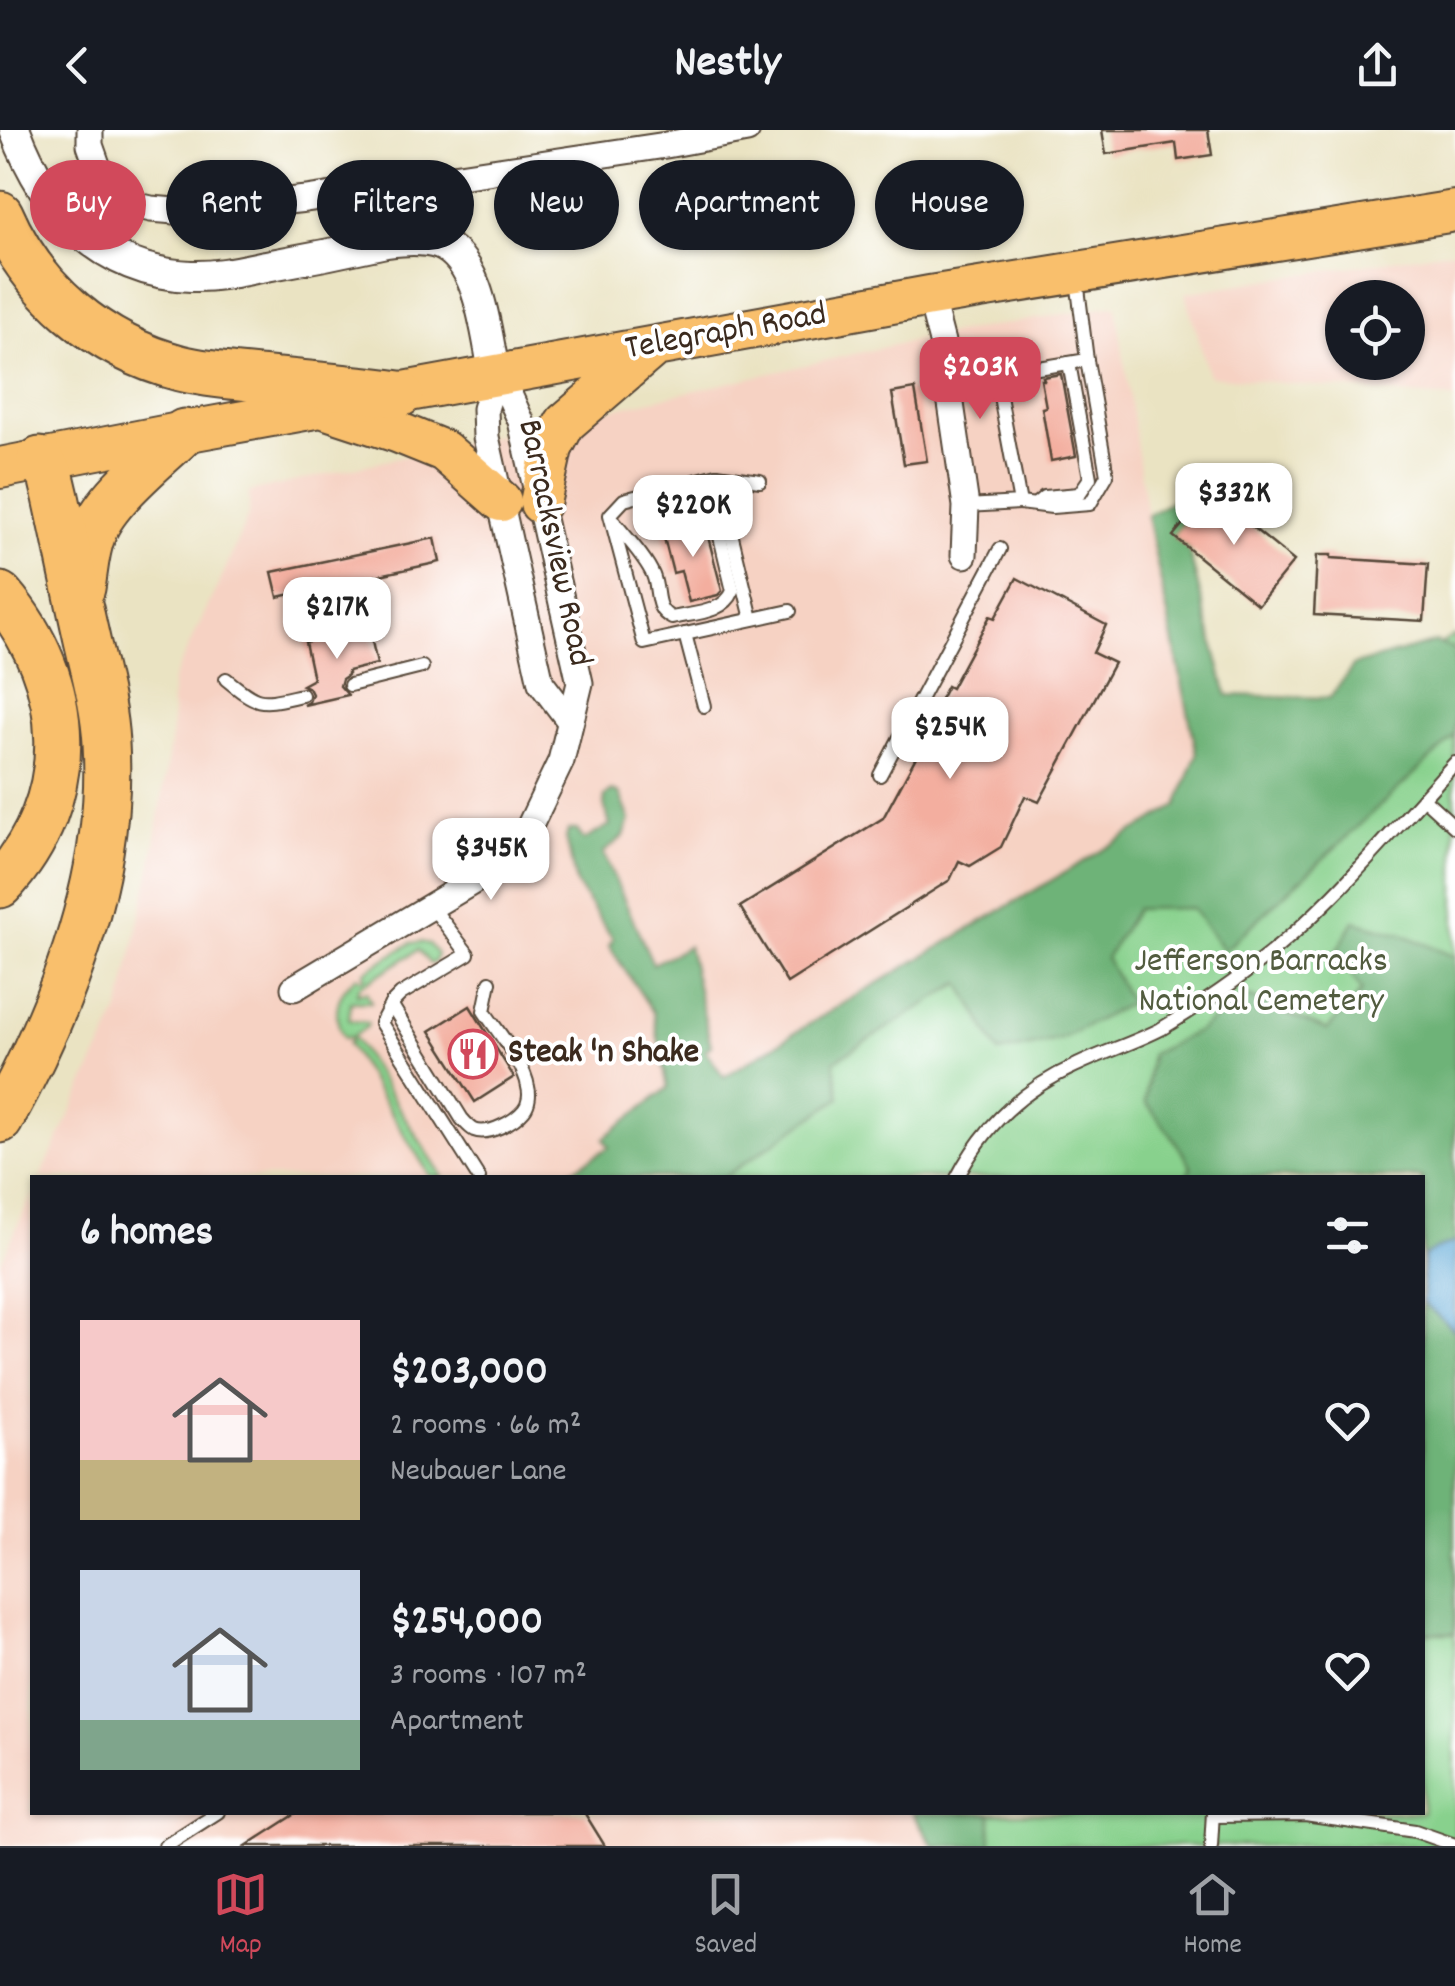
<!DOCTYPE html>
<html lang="en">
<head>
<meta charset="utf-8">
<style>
	body { margin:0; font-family:Dekko,sans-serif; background:#242831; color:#f1f3f6; height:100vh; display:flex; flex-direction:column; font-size:38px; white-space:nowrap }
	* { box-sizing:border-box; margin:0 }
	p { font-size:32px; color:#9ea1a6 }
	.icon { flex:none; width:55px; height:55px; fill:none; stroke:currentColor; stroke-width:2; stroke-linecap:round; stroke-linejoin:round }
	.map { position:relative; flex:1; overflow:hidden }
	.sheet { position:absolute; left:30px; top:1045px; width:1395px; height:640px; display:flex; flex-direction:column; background:#171b24; border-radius:0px; box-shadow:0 2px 8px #0004 }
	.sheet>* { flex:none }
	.top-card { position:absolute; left:30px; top:30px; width:1395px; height:90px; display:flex; gap:20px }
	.controls { position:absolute; left:1325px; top:150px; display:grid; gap:20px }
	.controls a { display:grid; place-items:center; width:100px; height:100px; border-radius:50%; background:#171b24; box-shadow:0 2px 8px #0004; font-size:50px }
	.price { position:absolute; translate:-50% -85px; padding:0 22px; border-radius:20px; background:#fff; color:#222; font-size:32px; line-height:65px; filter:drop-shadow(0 2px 5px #0008) }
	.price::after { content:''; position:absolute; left:50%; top:60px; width:30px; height:22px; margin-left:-15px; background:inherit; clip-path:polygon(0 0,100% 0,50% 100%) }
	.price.active { background:#d1495b; color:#fff }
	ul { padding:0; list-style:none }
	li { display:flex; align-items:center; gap:30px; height:250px; padding:0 50px }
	li span { display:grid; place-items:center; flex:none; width:280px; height:200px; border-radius:0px; color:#555 }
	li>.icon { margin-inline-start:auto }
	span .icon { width:120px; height:120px; fill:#fffc; stroke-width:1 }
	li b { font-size:42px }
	h2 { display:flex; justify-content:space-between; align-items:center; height:120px; padding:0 50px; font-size:42px }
	.tag { padding:0 35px; border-radius:45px; background:#171b24; box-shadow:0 2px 8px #0004; font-size:35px; line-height:90px }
	.tag.active { background:#d1495b; color:#fff }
	header { display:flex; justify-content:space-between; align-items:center; height:130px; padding:0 50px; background:#171b24; font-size:45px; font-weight:700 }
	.tab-bar { display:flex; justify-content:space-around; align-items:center; height:140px; border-top:2px solid #363941; background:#171b24; font-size:28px; color:#9ea1a6 }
	.tab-bar a { display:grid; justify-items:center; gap:5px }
	.tab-bar .active { color:#d1495b }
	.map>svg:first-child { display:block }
	.built { fill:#f6d2c3; fill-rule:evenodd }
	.green { fill:#88d18d; stroke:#627e56; stroke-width:2.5 }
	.forest { fill:#6eb378; stroke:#546e4b; stroke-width:2.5 }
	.water { fill:#5ea9d7; stroke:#4c6a7a; stroke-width:2.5 }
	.building { fill:#f3ae9f }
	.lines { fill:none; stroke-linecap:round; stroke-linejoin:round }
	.service-casing { stroke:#554637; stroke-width:16 }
	.minor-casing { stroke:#554637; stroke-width:29 }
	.tertiary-casing { stroke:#554637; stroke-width:34 }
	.primary-casing { stroke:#554637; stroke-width:44 }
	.motorway-casing { stroke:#554637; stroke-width:49 }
	.service { stroke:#fff; stroke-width:12 }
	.minor { stroke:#fff; stroke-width:25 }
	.tertiary { stroke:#fff; stroke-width:30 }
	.primary { stroke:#f9bf6c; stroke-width:40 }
	.motorway { stroke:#f9bf6c; stroke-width:45 }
	.labels { text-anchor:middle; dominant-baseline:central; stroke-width:8; stroke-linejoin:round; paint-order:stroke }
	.street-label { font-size:35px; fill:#3b2a1e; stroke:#fff }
	.park-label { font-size:35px; fill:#525c3f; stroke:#fff }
	.poi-label { font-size:35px; font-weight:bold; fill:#3b2a1e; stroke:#fff; text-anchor:start }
</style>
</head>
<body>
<header><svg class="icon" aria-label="back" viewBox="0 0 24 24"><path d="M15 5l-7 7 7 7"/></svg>Nestly<svg class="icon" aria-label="share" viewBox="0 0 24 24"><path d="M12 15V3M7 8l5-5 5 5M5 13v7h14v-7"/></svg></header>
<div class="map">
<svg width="1455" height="1716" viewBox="0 0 1455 1716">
	<rect width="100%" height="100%" fill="#fff"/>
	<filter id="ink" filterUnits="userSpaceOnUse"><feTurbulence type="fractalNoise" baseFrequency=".01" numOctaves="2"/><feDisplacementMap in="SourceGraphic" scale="20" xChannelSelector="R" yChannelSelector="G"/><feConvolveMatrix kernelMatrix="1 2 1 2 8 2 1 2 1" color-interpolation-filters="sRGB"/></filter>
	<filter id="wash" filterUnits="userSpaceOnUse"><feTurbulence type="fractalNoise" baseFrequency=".0048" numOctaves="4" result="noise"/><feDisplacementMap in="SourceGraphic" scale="40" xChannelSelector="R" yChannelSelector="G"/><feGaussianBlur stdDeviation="2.25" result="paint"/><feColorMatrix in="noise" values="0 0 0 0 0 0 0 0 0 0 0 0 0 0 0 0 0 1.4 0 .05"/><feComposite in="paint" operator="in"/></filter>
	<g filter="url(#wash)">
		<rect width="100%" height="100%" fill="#eae3c2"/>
		<!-- built -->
		<g class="built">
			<path d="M1455 120V269L1209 246 1185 163ZM1342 168H1408V232H1342Z"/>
			<polygon points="1116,175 1147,386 1205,659 811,893 561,1047 40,1048 120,879 152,734 172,600 172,551 222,447 249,383 249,362 920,209"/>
			<polygon points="32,1064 32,1682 912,1682 933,1716 0,1716 0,1134"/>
		</g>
		<!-- green -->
		<g class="green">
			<polygon points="1455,505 1455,1716 933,1716 912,1683 1422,1682 1422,1048 561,1048 811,893 1177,676"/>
			<path d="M421 812 429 814 437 824 435 832 430 834 418 820 359 857 357 864 366 862 371 872H351L349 890 368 893 367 897 353 906 443 1047H431L348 914 351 910 350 907 344 908C331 884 337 863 357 846L362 850 365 848 364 842 411 813Z"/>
		</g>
		<!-- forest -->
		<g class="forest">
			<polygon points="1175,369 1183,394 1173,406 1188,418 1227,565 1330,568 1354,535 1436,512 1455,520 1455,606 1224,821 1192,778 1136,779 1106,828 1130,873 1061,909 999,923 960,853 834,931 840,968 724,1047 560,1048 609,1017 604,1008 668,958 653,882 609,816 613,809 576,754 566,708 568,700 577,700 584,710 610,695 604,675 605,666 612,661 620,664 630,690 624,706 603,723 653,834 688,816 711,916 705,920 724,947 811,893 1177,676 1197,624 1147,386"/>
			<polygon points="1354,791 1402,804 1455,827 1455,1503 1423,1503 1422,1048 1185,1047 1192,1037 1172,1006 1145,972 1151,924 1200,900 1244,865 1327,900 1362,861 1336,822"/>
			<polygon points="913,1683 991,1683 991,1716 934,1716"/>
		</g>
		<!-- water -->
		<polygon class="water" points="1455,1112 1455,1201 1422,1172 1423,1127 1435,1119"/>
		<g id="blocks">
			<!-- building -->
			<g class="building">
				<polygon points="1102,0 1208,0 1212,25 1178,30 1176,13 1106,24"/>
				<polygon points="1061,244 1076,326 1051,331 1042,278 1046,277 1041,250 1044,250 1043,247"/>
				<polygon points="915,259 927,331 904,334 892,263"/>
				<polygon points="1209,362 1294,431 1258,475 1173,406"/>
				<polygon points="704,391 722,461 718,465 689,472 681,441 673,443 662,400"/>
				<polygon points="435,408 440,432 278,467 272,442"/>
				<polygon points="1317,425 1331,425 1331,428 1428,434 1424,491 1314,485"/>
				<polygon points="1017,448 1106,495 1093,523 1114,533 1039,672 1025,666 1001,717 970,736 959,731 950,750 787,853 740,777 883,688 930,601 925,598 947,556 951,558 990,486 995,488"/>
				<polygon points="369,498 377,534 348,541 348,545 342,549 340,556 348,565 304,575 309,572 312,564 309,558 302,555 313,549 305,512"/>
				<polygon points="470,876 514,947 475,972 430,901"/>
				<polygon points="299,1682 584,1682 605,1716 246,1716"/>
			</g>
		</g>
	</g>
	<g filter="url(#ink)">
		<use href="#blocks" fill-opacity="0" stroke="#554637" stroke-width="2.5"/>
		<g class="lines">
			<!-- service casing -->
			<g class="service-casing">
				<g id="service">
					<polyline points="717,345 752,489"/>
					<polyline points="760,351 717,345 624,370 610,385 644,513 790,481"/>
					<polyline points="1020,373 1052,377 1090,374 1107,345 1087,230"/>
					<polyline points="1037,373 1044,367 1079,364 1090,348 1069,233"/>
					<polyline points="966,376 1020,373 996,245 1087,230 1077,150"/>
					<path d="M614 392C626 407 646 428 653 445 660 462 653 479 672 488 694 483 724 483 733 461L706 348"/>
					<polyline points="685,504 704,576"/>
					<path d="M226 549C260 577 260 574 302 565"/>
					<polyline points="350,555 422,537"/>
					<polyline points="880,645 1000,419"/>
					<polyline points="1423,668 1455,697"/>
					<polyline points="432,777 468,824 401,864 391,874 381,893 479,1048"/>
					<path d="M391 874 462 989C466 993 469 997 474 1000 489 1006 515 991 524 980 529 974 530 964 528 957 525 934 497 901 484 881L490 852"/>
					<path d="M957 1048C984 995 1023 959 1077 935 1104 922 1134 913 1161 899 1191 881 1222 861 1250 839 1328 781 1389 704 1455 633"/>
					<polyline points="1213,1686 1305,1685 1415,1701 1455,1715"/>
					<polyline points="165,1716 218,1682"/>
					<polyline points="1211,1716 1213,1682"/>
				</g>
			</g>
			<!-- minor casing -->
			<g class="minor-casing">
				<g id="minor">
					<polyline points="90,0 90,15 109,69 151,79 187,82 306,69 666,15 747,0"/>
					<polyline points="930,166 942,212 966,376 964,425"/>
					<polyline points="495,246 485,279 486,307 541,553 569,590"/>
					<polyline points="294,858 477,749 524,708 561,631 580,553 521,291 511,269 495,246"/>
				</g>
			</g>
			<!-- tertiary casing -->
			<g class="tertiary-casing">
				<path id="tertiary" d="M15 0C45 80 100 142 191 146 216 147 241 141 266 136 306 129 346 121 386 112 404 110 422 108 440 114 482 131 486 207 495 246"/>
			</g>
			<!-- primary casing -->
			<g class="primary-casing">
				<g id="primary">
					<polyline points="330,280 397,302 444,321 501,371"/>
					<polyline points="0,338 184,302 930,166 1455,81"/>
					<polyline points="540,373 552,318 565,293 651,219"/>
				</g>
			</g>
			<!-- motorway casing -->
			<g class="motorway-casing">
				<g id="motorway">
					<path d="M0 84C33 161 99 217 180 238 212 246 246 247 278 251 319 255 360 259 400 264"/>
					<path d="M82 458C85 440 86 420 93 403 105 369 157 328 184 302"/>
					<path d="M0 465C74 551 80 669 0 755"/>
					<path d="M0 990C63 876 114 745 106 613 104 575 93 538 85 501 75 457 66 412 56 367L51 346 40 330"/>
				</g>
			</g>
			<!-- service -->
			<use href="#service" class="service"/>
			<!-- minor -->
			<use href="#minor" class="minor"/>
			<!-- tertiary -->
			<use href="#tertiary" class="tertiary"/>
			<!-- primary -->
			<use href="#primary" class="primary"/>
			<!-- motorway -->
			<use href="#motorway" class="motorway"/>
		</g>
	</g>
	<!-- icons -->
	<defs>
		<g id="restaurant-ring" transform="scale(2.5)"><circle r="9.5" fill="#fff" stroke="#d1495b" stroke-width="1.5"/><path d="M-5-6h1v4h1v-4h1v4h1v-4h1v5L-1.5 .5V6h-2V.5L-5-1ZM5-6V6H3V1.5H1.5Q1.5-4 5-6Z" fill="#d1495b"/></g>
	</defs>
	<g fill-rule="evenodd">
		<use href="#restaurant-ring" x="473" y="924"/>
	</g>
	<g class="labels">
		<!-- street labels -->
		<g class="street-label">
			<text transform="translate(726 203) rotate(-10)">Telegraph Road</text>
			<text transform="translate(553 413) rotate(78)">Barracksview Road</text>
		</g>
		<!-- park labels -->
		<g class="park-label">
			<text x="1261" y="833">Jefferson Barracks<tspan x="1261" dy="40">National Cemetery</tspan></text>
		</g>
		<!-- poi labels -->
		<g class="poi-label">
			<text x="508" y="924">Steak 'n Shake</text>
		</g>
	</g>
</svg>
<div class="controls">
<a><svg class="icon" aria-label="locate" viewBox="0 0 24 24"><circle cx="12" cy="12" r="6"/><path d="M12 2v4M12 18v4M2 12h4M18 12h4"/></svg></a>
</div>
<b class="price active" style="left:980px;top:292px">$203K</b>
<b class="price" style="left:1234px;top:418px">$332K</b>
<b class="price" style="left:693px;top:430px">$220K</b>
<b class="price" style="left:337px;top:532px">$217K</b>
<b class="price" style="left:950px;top:652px">$254K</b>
<b class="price" style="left:491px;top:773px">$345K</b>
<div class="top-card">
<a class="tag active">Buy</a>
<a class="tag">Rent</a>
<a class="tag">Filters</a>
<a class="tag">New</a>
<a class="tag">Apartment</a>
<a class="tag">House</a>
</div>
<section class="sheet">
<h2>6 homes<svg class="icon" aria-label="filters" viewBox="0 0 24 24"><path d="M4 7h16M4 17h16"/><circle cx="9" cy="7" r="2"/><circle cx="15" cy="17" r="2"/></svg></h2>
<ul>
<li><span style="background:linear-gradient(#f6c9c9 70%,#c2b280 0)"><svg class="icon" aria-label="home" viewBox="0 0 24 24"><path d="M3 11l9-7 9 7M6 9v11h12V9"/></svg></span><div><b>$203,000</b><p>2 rooms · 66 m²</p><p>Neubauer Lane</p></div><svg class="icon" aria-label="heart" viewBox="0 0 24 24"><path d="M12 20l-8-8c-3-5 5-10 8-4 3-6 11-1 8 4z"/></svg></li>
<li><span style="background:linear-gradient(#c9d6e8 75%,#7fa58c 0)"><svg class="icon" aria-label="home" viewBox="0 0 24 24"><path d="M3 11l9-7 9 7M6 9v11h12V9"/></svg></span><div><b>$254,000</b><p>3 rooms · 107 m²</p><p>Apartment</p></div><svg class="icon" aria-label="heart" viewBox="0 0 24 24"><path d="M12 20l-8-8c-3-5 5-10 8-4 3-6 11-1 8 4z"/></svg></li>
</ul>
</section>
</div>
<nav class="tab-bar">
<a class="active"><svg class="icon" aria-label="map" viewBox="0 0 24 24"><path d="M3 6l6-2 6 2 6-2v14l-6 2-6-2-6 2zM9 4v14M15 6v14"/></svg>Map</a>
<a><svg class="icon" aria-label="saved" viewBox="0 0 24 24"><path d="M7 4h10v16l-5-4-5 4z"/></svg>Saved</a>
<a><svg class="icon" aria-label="home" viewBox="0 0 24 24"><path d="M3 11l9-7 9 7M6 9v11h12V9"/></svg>Home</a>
</nav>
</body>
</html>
